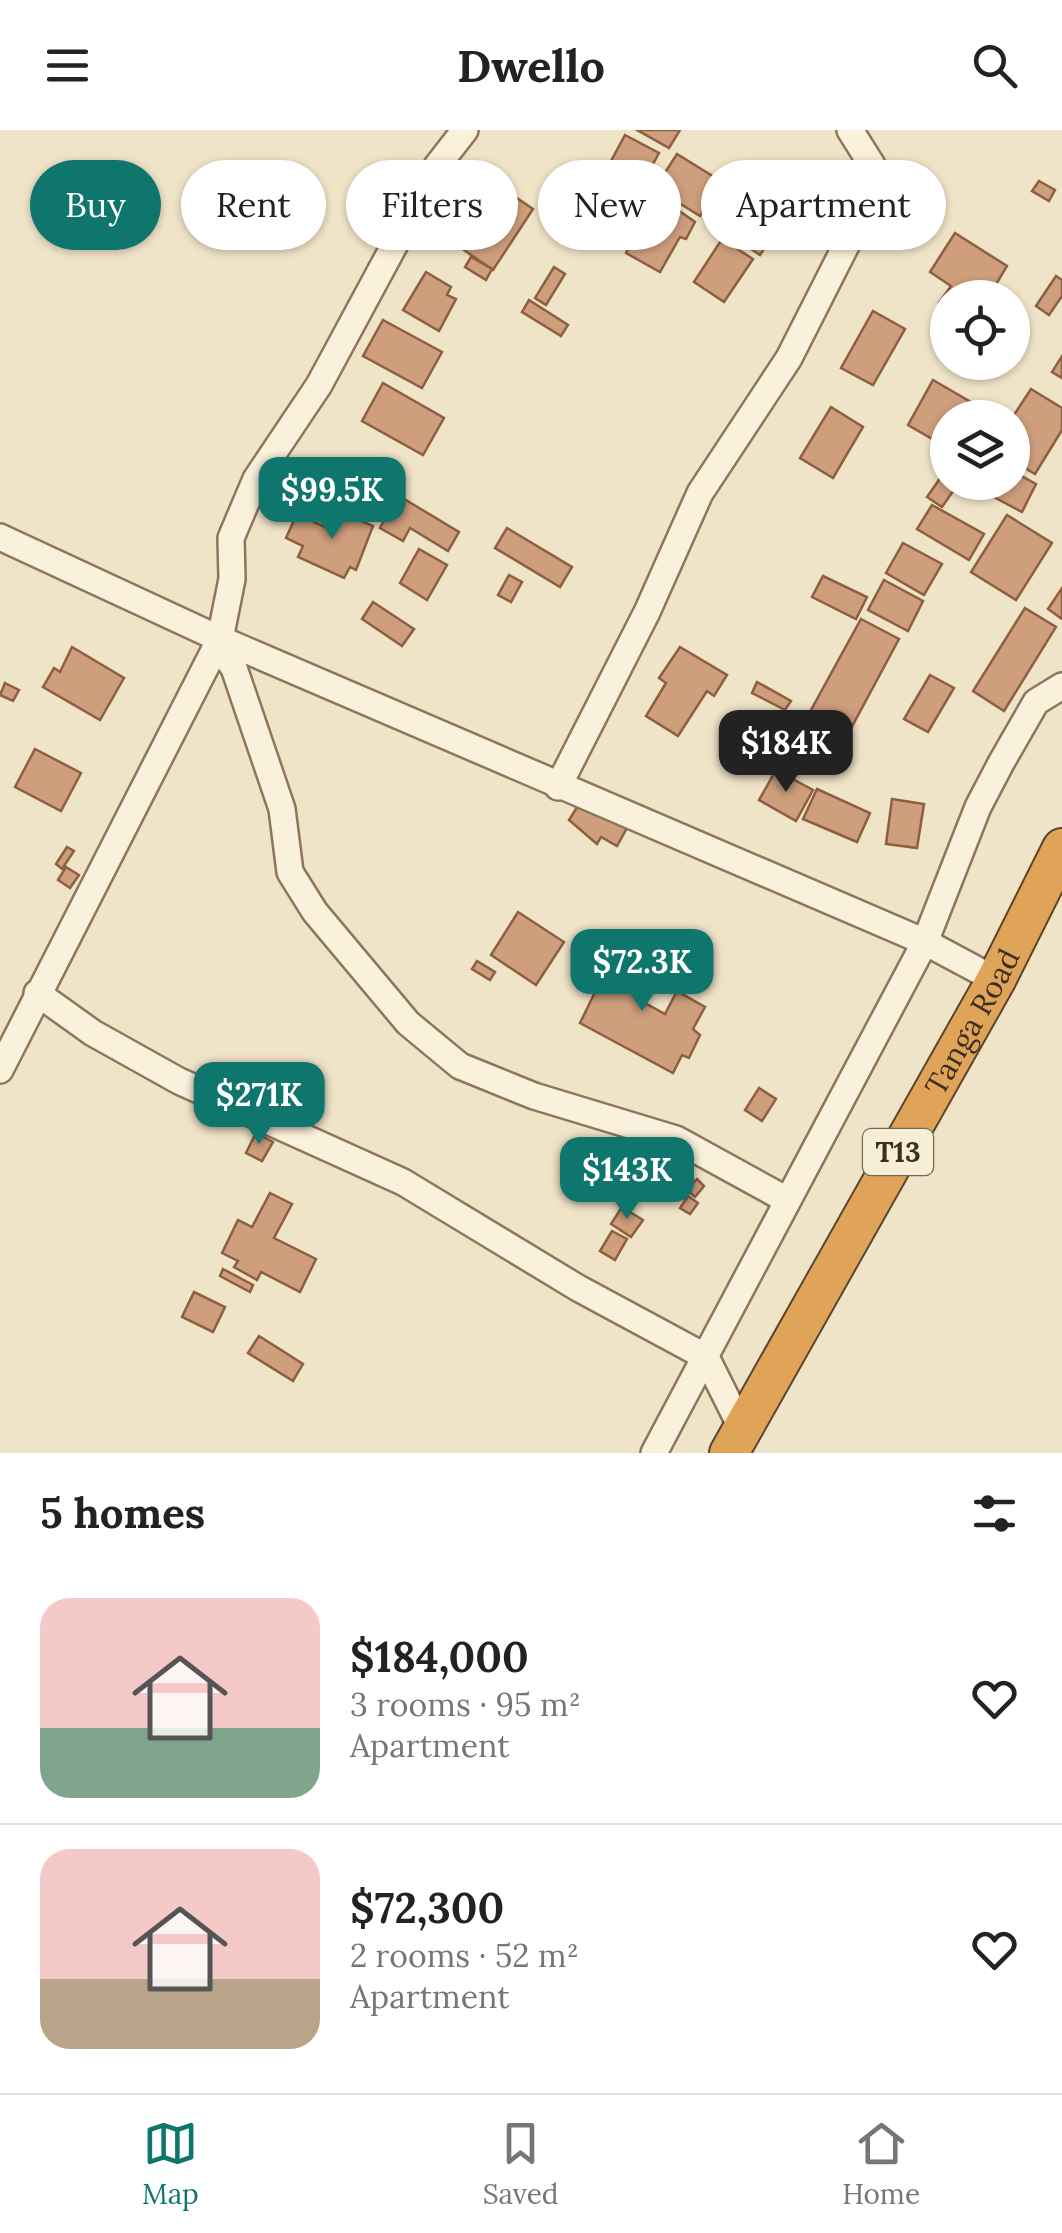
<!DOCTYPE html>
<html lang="en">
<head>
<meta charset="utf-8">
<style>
	body { margin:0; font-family:Lora,serif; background:#f6f6f6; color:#222; height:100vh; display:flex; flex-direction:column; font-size:38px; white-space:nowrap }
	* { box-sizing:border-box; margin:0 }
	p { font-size:32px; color:#767676 }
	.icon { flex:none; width:55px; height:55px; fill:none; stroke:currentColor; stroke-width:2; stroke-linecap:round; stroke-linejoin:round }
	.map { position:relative; height:1323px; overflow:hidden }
	.side { display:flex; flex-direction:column; background:#fff; flex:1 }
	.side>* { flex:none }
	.hud { position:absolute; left:30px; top:30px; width:1002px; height:90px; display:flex; gap:20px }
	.buttons { position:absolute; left:930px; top:150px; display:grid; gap:20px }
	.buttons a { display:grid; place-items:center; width:100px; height:100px; border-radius:50%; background:#fff; box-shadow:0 2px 8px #0004; font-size:50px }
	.price { position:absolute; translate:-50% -85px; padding:0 22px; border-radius:20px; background:#0f766e; color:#fff; font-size:32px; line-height:65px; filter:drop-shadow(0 2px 5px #0008) }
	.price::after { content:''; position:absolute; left:50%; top:60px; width:30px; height:22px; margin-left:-15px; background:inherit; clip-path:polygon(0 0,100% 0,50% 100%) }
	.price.selected { background:#222; color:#fff }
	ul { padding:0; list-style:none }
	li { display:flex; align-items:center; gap:30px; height:250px; padding:0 40px }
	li+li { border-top:2px solid #e0e0e0 }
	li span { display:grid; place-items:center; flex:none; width:280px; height:200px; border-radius:30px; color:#555 }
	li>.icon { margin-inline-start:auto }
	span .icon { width:120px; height:120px; fill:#fffc; stroke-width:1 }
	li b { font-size:42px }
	h2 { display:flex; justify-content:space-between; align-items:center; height:120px; padding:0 40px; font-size:42px }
	.pill { padding:0 35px; border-radius:45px; background:#fff; box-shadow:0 2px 8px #0004; font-size:35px; line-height:90px }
	.pill.selected { background:#0f766e; color:#fff }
	header { display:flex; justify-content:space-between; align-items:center; height:130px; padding:0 40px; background:#fff; font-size:45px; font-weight:700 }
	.menu { display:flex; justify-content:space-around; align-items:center; height:140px; border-top:2px solid #e0e0e0; background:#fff; font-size:28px; color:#767676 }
	.menu a { display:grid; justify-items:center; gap:5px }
	.menu .selected { color:#0f766e }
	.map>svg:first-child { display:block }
	.building { fill:#cf9f7d; stroke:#8d5f41; stroke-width:2.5 }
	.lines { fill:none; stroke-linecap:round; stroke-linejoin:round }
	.minor-casing { stroke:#8d765c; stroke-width:30 }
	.highway-casing { stroke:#5b4430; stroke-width:42 }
	.minor { stroke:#faf1dc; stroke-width:25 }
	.highway { stroke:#e0a458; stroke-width:38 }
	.labels { text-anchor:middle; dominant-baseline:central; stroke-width:8; stroke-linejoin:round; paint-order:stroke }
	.shield { fill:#f7eed8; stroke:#756857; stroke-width:2.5 }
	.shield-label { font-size:28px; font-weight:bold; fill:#3d2e20 }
	.street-label { font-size:30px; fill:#3d2e20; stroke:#f7eed8 }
</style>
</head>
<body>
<header><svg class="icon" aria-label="menu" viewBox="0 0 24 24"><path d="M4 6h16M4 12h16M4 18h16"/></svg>Dwello<svg class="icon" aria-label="search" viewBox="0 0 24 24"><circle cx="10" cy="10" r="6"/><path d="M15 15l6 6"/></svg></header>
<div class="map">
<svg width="1062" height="1323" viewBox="0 0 1062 1323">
	<rect width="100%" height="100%" fill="#f0e4c8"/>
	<!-- building -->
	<g class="building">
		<polygon points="637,0 680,0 669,18"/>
		<polygon points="625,5 659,23 613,107 580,89"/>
		<polygon points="677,24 719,50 700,86 655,58"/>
		<polygon points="1039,51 1055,60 1049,71 1032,61"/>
		<polygon points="498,55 533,79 493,140 458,116"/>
		<polygon points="740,65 782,92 760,125 719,98"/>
		<polygon points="658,66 695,92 686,109 680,107 660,142 626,123 638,99 632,96 645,76 651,79"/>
		<polygon points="955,103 1007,136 988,168 948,168 948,179 939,173 951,156 930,142"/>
		<polygon points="722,109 753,129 724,172 694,152"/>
		<polygon points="471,127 492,139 486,150 465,137"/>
		<polygon points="554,137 565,144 546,175 535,168"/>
		<polygon points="426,142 451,157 447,165 456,169 439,201 403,180"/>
		<polygon points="1056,146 1062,150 1062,166 1049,185 1036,176"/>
		<polygon points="529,170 568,195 561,206 522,182"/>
		<polygon points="873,181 905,199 873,255 841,238"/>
		<polygon points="383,190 442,222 422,258 363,226"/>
		<polygon points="1062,226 1062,248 1052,242"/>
		<polygon points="933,250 976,275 969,288 948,288 948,318 908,295"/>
		<polygon points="383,253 444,288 423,325 362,291"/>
		<polygon points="1031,259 1062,278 1062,300 1035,344 1012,330 1012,288"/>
		<polygon points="831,277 863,297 833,348 800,328"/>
		<polygon points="361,343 459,402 448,421 410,398 403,411 380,398 387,385 350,362"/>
		<polygon points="1016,343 1036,354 1022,382 990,365 996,353 1008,359"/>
		<polygon points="941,347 956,357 942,377 927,367"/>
		<polygon points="932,375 984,404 969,430 917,399"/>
		<polygon points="336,380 373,396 356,440 350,437 344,448 298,427 303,416 286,408 297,384 327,398"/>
		<polygon points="1007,385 1052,413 1016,470 971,442"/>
		<polygon points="507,398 572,437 560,457 495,418"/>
		<polygon points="903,413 942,434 924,465 886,443"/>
		<polygon points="419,419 447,435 427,470 400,453"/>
		<polygon points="509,445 522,452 511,472 498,465"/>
		<polygon points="823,446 867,467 856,489 812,467"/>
		<polygon points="884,450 923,471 908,501 868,480"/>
		<polygon points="1062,458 1062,489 1048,479"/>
		<polygon points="373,472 414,499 402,516 362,489"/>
		<polygon points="1025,478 1056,497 1004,581 973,561"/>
		<polygon points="861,489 899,509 827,643 808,632 814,622 794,611"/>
		<polygon points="72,517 124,548 100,590 43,557 54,538 60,542"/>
		<polygon points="680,517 727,545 714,566 707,561 678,606 646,586 666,553 659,548"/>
		<polygon points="930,545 954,558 928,602 904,589"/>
		<polygon points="757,552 791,571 785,580 752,563"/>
		<polygon points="5,553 19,560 13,571 0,565"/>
		<polygon points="35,619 81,643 61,681 15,657"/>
		<polygon points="776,640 813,660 796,691 759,670"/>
		<polygon points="817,659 870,683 857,712 803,689"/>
		<polygon points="892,669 924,674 917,718 886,714"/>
		<polygon points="581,671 628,696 617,716 601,707 597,714 569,690"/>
		<polygon points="67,717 74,721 62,739 56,734"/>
		<polygon points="66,737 79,745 70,758 58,750"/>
		<polygon points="518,782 564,812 536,855 491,825"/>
		<polygon points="618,815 654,832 636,868 665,884 677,861 705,877 693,899 700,905 689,928 682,925 673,943 580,893"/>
		<polygon points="477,831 495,842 490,850 472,839"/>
		<polygon points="759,958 776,969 762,991 745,980"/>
		<polygon points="256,1003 273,1012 262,1031 246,1023"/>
		<polygon points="697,1049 704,1056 695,1067 687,1060"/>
		<polygon points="270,1063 292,1074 274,1108 316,1129 300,1162 261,1142 257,1150 234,1137 238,1131 222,1123 238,1090 252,1097"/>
		<polygon points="688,1066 698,1073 690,1084 680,1078"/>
		<polygon points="622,1077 643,1090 631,1107 611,1094"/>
		<polygon points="612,1101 627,1109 615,1130 600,1121"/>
		<polygon points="223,1139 253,1155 250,1162 220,1146"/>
		<polygon points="194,1162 225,1177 213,1202 182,1187"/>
		<polygon points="259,1206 303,1234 293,1251 248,1223"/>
	</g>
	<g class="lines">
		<!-- minor casing -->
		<g class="minor-casing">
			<g id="minor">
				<polyline points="0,407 220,509 925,812 996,850"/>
				<polyline points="217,514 234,538 282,679 290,742 315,782 408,893 460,936 534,966 676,1009 787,1070"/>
				<polyline points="558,657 647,482 700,363 789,228 868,72 872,35 850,0"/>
				<polyline points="37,863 93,903 179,951 403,1052 578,1158 706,1227 741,1297"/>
				<polyline points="0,940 220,509 232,449 231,408 256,349 319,255 437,36 465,0"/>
				<polyline points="654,1323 925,812 978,677 1001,633 1036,572 1062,556"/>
			</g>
		</g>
		<!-- highway casing -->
		<g class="highway-casing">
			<g id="highway">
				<path id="s1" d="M729 1323 996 850 1062 718"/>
			</g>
		</g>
		<!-- minor -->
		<use href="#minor" class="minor"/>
		<!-- highway -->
		<use href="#highway" class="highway"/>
	</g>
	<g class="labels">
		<!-- shield labels -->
		<rect class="shield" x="863" y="999" width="70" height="46" rx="8"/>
		<g class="shield-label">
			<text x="898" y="1022">T13</text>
		</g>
		<!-- street labels -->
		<g class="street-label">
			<text stroke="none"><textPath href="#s1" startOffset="495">Tanga Road</textPath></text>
		</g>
	</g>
</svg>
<div class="buttons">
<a><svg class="icon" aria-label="locate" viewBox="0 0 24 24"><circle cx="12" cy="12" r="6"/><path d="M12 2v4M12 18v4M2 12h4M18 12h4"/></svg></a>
<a><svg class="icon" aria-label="layers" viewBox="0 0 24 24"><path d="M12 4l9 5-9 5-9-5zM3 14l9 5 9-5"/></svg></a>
</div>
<b class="price" style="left:332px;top:412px">$99.5K</b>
<b class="price selected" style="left:786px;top:665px">$184K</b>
<b class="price" style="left:642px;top:884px">$72.3K</b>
<b class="price" style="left:259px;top:1017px">$271K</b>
<b class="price" style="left:627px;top:1092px">$143K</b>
<div class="hud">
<a class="pill selected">Buy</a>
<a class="pill">Rent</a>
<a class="pill">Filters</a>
<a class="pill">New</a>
<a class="pill">Apartment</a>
</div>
</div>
<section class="side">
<h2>5 homes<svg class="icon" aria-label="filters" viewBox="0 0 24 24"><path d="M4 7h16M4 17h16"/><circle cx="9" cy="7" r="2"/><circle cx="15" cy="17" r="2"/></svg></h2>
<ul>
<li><span style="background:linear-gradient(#f6c9c9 65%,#7fa58c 0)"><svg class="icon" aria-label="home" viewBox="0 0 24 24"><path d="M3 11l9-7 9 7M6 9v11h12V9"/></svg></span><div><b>$184,000</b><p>3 rooms · 95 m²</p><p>Apartment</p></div><svg class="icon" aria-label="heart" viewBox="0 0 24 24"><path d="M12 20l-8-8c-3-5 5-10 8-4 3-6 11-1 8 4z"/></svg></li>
<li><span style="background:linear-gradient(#f6c9c9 65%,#b9a48a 0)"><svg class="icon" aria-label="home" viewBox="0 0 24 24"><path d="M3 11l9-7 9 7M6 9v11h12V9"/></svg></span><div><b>$72,300</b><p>2 rooms · 52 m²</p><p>Apartment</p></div><svg class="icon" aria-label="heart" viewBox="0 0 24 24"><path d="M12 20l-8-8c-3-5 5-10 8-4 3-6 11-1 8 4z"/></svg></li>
</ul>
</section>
<nav class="menu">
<a class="selected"><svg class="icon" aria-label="map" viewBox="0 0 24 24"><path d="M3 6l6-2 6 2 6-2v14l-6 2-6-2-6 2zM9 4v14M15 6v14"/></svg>Map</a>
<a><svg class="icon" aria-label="saved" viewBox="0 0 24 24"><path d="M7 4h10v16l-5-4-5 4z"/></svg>Saved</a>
<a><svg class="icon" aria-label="home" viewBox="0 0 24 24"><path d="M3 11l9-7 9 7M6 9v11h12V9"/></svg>Home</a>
</nav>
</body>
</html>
